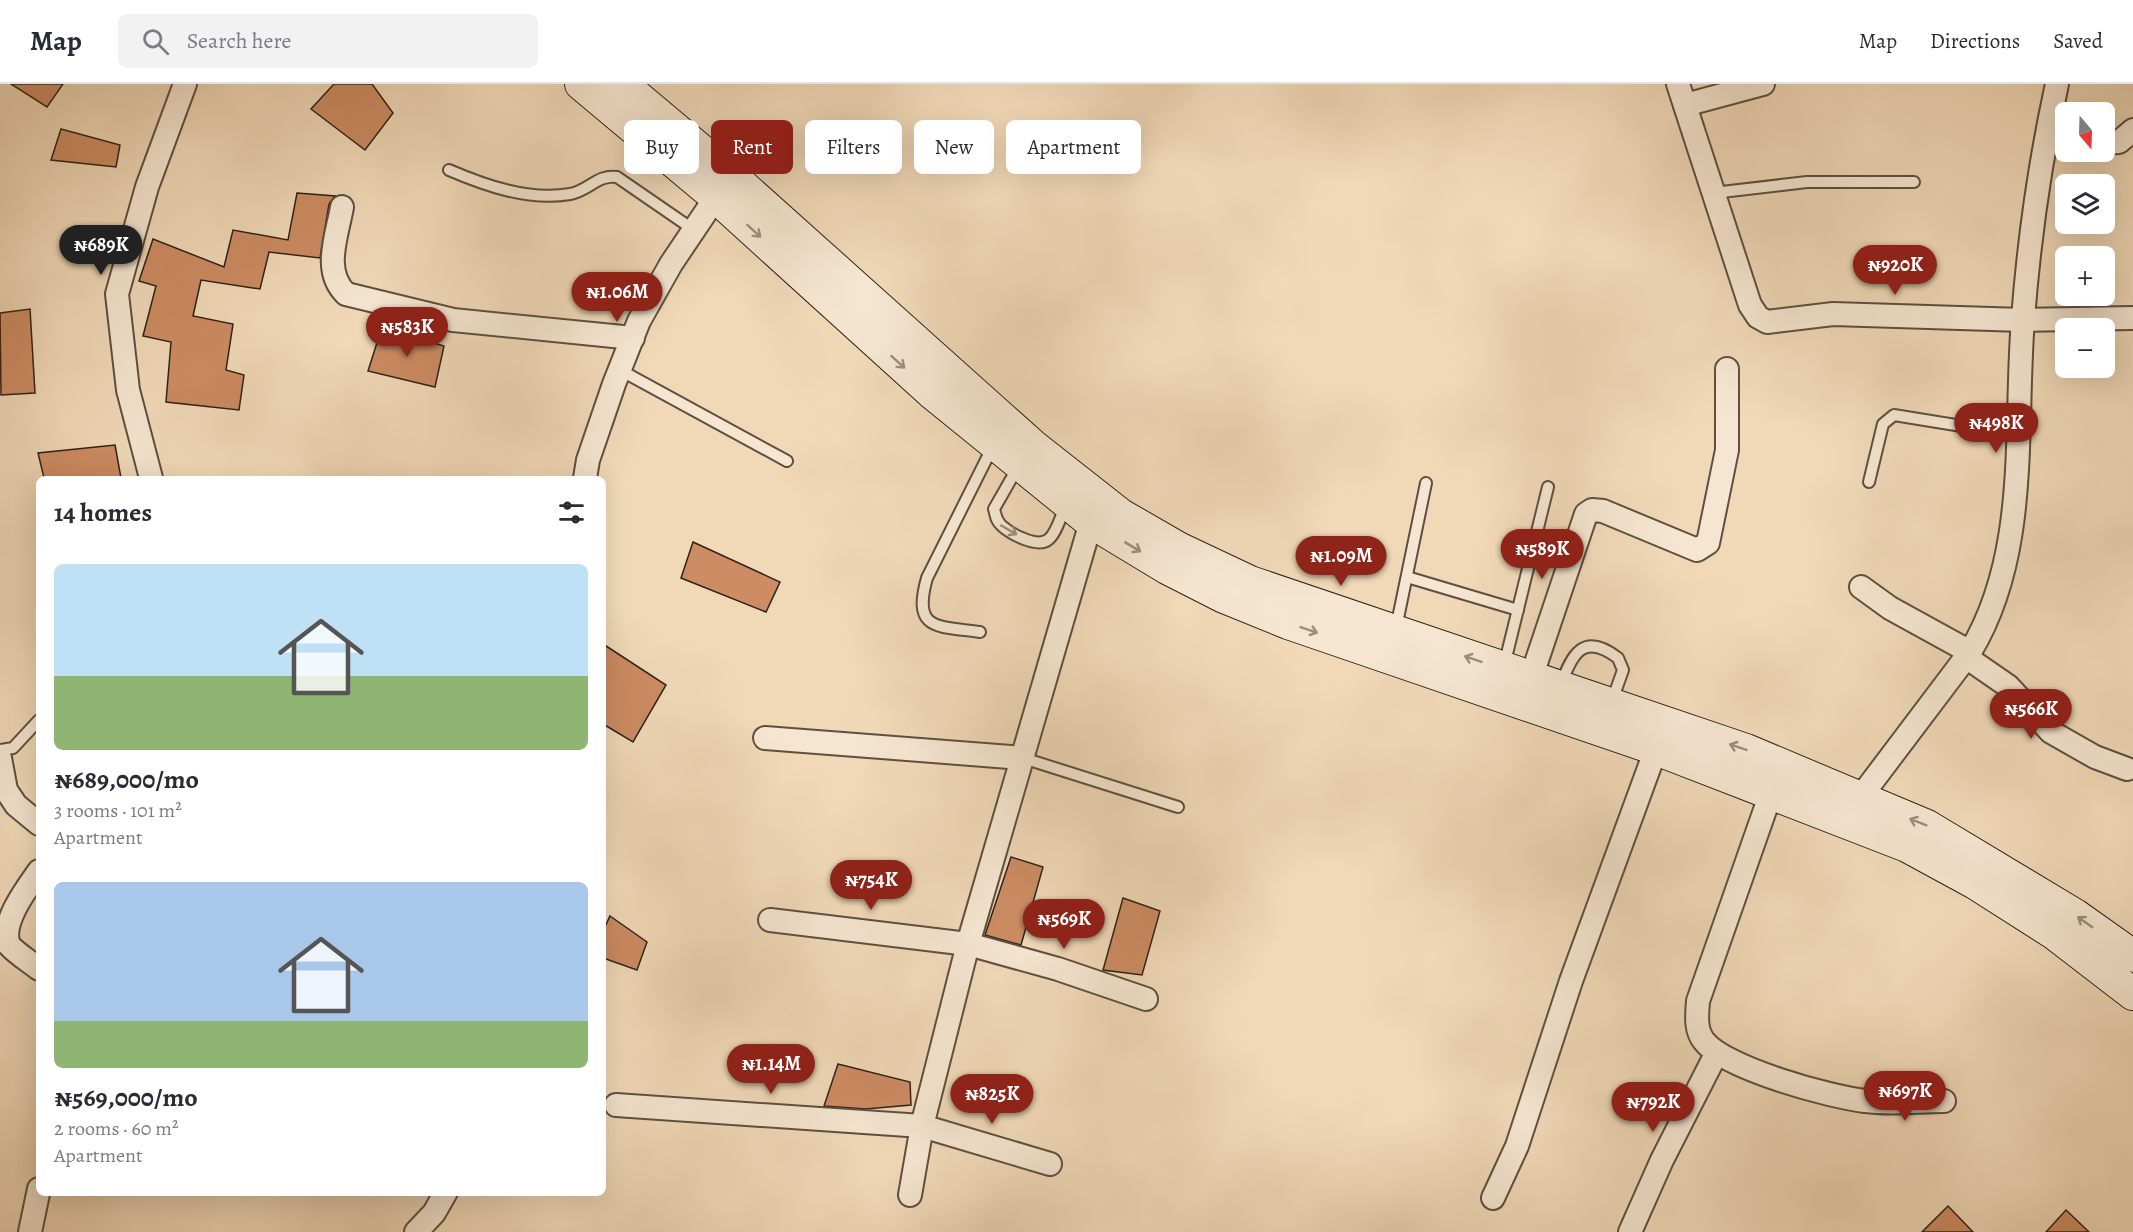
<!DOCTYPE html>
<html lang="en">
<head>
<meta charset="utf-8">
<style>
	body { margin:0; font-family:Alegreya,serif; background:#f2f2f3; color:#2b2b33; height:100vh; display:flex; flex-direction:column; font-size:22px; white-space:nowrap }
	* { box-sizing:border-box; margin:0 }
	p { font-size:20px; color:#7c7c81 }
	.icon { flex:none; width:33px; height:33px; fill:none; stroke:currentColor; stroke-width:2; stroke-linecap:round; stroke-linejoin:round }
	.map { position:relative; flex:1; overflow:hidden }
	.drawer { position:absolute; left:36px; top:392px; width:570px; height:720px; display:flex; flex-direction:column; background:#fff; border-radius:9px; box-shadow:0 6px 24px #0002 }
	.drawer>* { flex:none }
	.hud { position:absolute; left:624px; top:36px; width:570px; height:54px; display:flex; gap:12px }
	.needle { width:39px; rotate:161deg }
	.controls { position:absolute; left:2055px; top:18px; display:grid; gap:12px }
	.controls a { display:grid; place-items:center; width:60px; height:60px; border-radius:9px; background:#fff; box-shadow:0 6px 24px #0002; font-size:30px }
	.price { position:absolute; translate:-50% -51px; padding:0 14px; border-radius:21px; background:#8f2418; color:#fff; font-size:20px; line-height:39px; filter:drop-shadow(0 2px 3px #0008) }
	.price::after { content:''; position:absolute; left:50%; top:36px; width:18px; height:14px; margin-left:-9px; background:inherit; clip-path:polygon(0 0,100% 0,50% 100%) }
	.price.current { background:#222; color:#fff }
	ul { padding:0; list-style:none }
	li { display:grid; align-content:center; gap:12px; height:318px; padding:0 18px }
	li span { display:grid; place-items:center; height:186px; border-radius:9px; color:#555 }
	li>.icon { margin-inline-start:auto }
	span .icon { width:108px; height:108px; fill:#fffc; stroke-width:1 }
	li b { font-size:26px }
	h2 { display:flex; justify-content:space-between; align-items:center; height:72px; padding:0 18px; font-size:26px }
	.pill { padding:0 21px; border-radius:9px; background:#fff; box-shadow:0 6px 24px #0002; font-size:21px; line-height:54px }
	.pill.current { background:#8f2418; color:#fff }
	header { display:flex; align-items:center; gap:36px; box-sizing:border-box; height:84px; padding:0 30px; background:#fff; border-bottom:2px solid #e1e1e2 }
	header strong { font-size:28px }
	nav { display:flex; gap:33px; margin-inline-start:auto; font-size:21px }
	.search { width:420px; height:54px; background:#f2f2f3; display:flex; align-items:center; gap:15px; box-sizing:border-box; padding:0 21px; border-radius:9px; color:#7c7c81; font-size:22px }
	.map>svg:first-child { display:block }
	.building { fill:#cd8c63; stroke:#2c2319; stroke-width:1.5 }
	.lines { fill:none; stroke-linecap:round; stroke-linejoin:round }
	.lane-casing { stroke:#5d5041; stroke-width:14 }
	.street-casing { stroke:#5d5041; stroke-width:26 }
	.secondary-casing { stroke:#2c2319; stroke-width:34 }
	.lane { stroke:#f6e6d1; stroke-width:10 }
	.street { stroke:#f6e6d1; stroke-width:22 }
	.secondary { stroke:#f6e6d1; stroke-width:32 }
	.oneway { stroke:#9b8e7e }
</style>
</head>
<body>
<header>
<strong>Map</strong>
<div class="search"><svg class="icon" aria-label="search" viewBox="0 0 24 24"><circle cx="10" cy="10" r="6"/><path d="M15 15l6 6"/></svg>Search here</div>
<nav><a>Map</a><a>Directions</a><a>Saved</a></nav>
</header>
<div class="map">
<svg width="2133" height="1148" viewBox="0 0 2133 1148">
	<rect width="100%" height="100%" fill="#f1d9b8"/>
	<filter id="stains"><feTurbulence type="fractalNoise" baseFrequency=".00333" numOctaves="4"/><feColorMatrix values="0 0 0 0 .2 0 0 0 0 .09 0 0 0 0 .02 0 0 0 .5 -.17"/></filter>
	<radialGradient id="worn" r=".72"><stop offset=".6" stop-color="#630" stop-opacity="0"/><stop offset="1" stop-color="#630" stop-opacity=".3"/></radialGradient>
	<!-- building -->
	<g class="building">
		<polygon points="11,0 63,0 47,23"/>
		<polygon points="334,0 372,0 393,29 365,66 311,25"/>
		<polygon points="61,45 120,61 116,83 51,76"/>
		<polygon points="297,109 335,112 329,120 320,174 269,168 260,205 201,196 193,232 233,240 226,286 244,291 239,326 166,318 171,258 143,252 156,202 139,197 153,155 224,183 233,146 288,156"/>
		<polygon points="30,225 35,309 1,311 0,229"/>
		<polygon points="382,243 444,262 435,303 368,287"/>
		<polygon points="115,361 121,394 44,394 38,369"/>
		<polygon points="693,458 780,498 766,528 681,494"/>
		<polygon points="603,560 666,601 633,658 603,640"/>
		<polygon points="1011,773 1043,783 1021,861 985,851"/>
		<polygon points="1123,814 1160,827 1142,891 1103,886"/>
		<polygon points="610,832 647,858 637,886 603,874 603,847"/>
		<polygon points="838,980 910,998 911,1021 866,1025 824,1022"/>
		<polygon points="1948,1122 1973,1148 1922,1148"/>
		<polygon points="2066,1126 2089,1148 2046,1148"/>
	</g>
	<g class="lines">
		<!-- lane casing -->
		<g class="lane-casing">
			<g id="lane">
				<path d="M449 86C486 102 529 117 570 110 588 107 598 90 617 93L694 146"/>
				<polyline points="1713,109 1807,98 1914,98"/>
				<polyline points="620,286 787,377"/>
				<path d="M1018 383 994 425C996 432 996 437 1002 442 1011 450 1038 465 1049 455 1057 448 1061 431 1066 421"/>
				<polyline points="1869,398 1883,340 1894,331 2017,351"/>
				<polyline points="1407,493 1518,526"/>
				<polyline points="1396,544 1426,399"/>
				<path d="M980 548C937 542 912 547 927 494L993 362"/>
				<polyline points="1504,582 1548,403"/>
				<path d="M1561 601C1572 569 1584 548 1618 574L1623 586 1612 617"/>
				<polyline points="0,666 13,664 39,636"/>
				<polyline points="1023,674 1178,723"/>
			</g>
		</g>
		<!-- street casing -->
		<g class="street-casing">
			<g id="street">
				<polyline points="1678,0 1750,221 1758,233 1767,238 1833,230 2023,236 2133,234"/>
				<polyline points="1685,21 1763,0"/>
				<polyline points="2104,59 2119,58 2133,46"/>
				<path d="M342 123C337 152 322 187 346 210L453 236 633 254"/>
				<polyline points="151,394 128,306 117,210 147,103 185,0"/>
				<polyline points="585,394 588,376 614,300 639,237 671,180 716,113 726,104"/>
				<polyline points="1861,503 1890,524 1970,568"/>
				<polyline points="1966,573 2008,602 2051,648 2095,673 2127,685"/>
				<polyline points="1531,594 1586,430 1592,426 1603,427 1697,466 1708,459 1727,366 1727,285"/>
				<polyline points="765,654 1023,674"/>
				<polyline points="0,674 6,706 16,721 39,740"/>
				<path d="M1771 709 1698 917C1697 931 1695 946 1704 957 1724 984 1830 1013 1865 1017 1891 1021 1918 1017 1944 1017"/>
				<path d="M1859 715 1970 568C2030 469 2014 346 2023 235 2029 155 2040 78 2057 0"/>
				<path d="M39 787C27 804 0 839 9 861 17 870 29 877 39 885"/>
				<polyline points="770,836 968,860 1058,885 1146,915"/>
				<polyline points="616,1021 922,1042 1050,1080"/>
				<polyline points="910,1111 922,1042 968,860 1091,438"/>
				<polyline points="1493,1114 1517,1062 1571,897 1656,665"/>
				<polyline points="30,1148 39,1105"/>
				<polyline points="416,1148 434,1129 446,1108"/>
				<polyline points="1630,1148 1662,1076 1716,970"/>
			</g>
		</g>
		<!-- secondary casing -->
		<g class="secondary-casing">
			<g id="secondary">
				<polyline points="581,0 716,113 931,308 1091,438 1167,484 1224,513 1288,539 1656,665 1907,762 1975,799 2055,850 2133,910"/>
				<polyline points="622,0 735,95 1032,361 1121,431 1180,465 1250,498 1746,666 1927,742 2075,831 2133,872"/>
			</g>
		</g>
		<!-- lane -->
		<use href="#lane" class="lane"/>
		<!-- street -->
		<use href="#street" class="street"/>
		<!-- secondary -->
		<use href="#secondary" class="secondary"/>
	</g>
	<!-- one-way arrows -->
	<defs><path id="oneway-shaft" d="M-6 0H5M1.5-3L5.5 0L1.5 3" fill="none" stroke-width="1.6" stroke-linecap="round" stroke-linejoin="round" transform="scale(1.5)"/></defs>
	<g class="oneway">
		<use href="#oneway-shaft" transform="translate(754 147) rotate(42)"/>
		<use href="#oneway-shaft" transform="translate(898 278) rotate(42)"/>
		<use href="#oneway-shaft" transform="translate(1009 446) rotate(30)"/>
		<use href="#oneway-shaft" transform="translate(1133 463) rotate(31)"/>
		<use href="#oneway-shaft" transform="translate(1309 546) rotate(19)"/>
		<use href="#oneway-shaft" transform="translate(1473 575) rotate(-161)"/>
		<use href="#oneway-shaft" transform="translate(1738 663) rotate(-161)"/>
		<use href="#oneway-shaft" transform="translate(1918 738) rotate(-158)"/>
		<use href="#oneway-shaft" transform="translate(2085 838) rotate(-145)"/>
	</g>
	<rect width="100%" height="100%" filter="url(#stains)"/>
	<rect width="100%" height="100%" fill="url(#worn)"/>
</svg>
<div class="controls">
<a><svg class="needle" viewBox="-14 -14 28 28"><path d="M0-13l5 13h-10z" fill="#e53935"/><path d="M0 13l5-13h-10z" fill="#7c7c81"/></svg></a>
<a><svg class="icon" aria-label="layers" viewBox="0 0 24 24"><path d="M12 4l9 5-9 5-9-5zM3 14l9 5 9-5"/></svg></a>
<a>+</a>
<a>−</a>
</div>
<b class="price current" style="left:101px;top:192px">₦689K</b>
<b class="price" style="left:1895px;top:212px">₦920K</b>
<b class="price" style="left:617px;top:239px">₦1.06M</b>
<b class="price" style="left:407px;top:274px">₦583K</b>
<b class="price" style="left:1996px;top:370px">₦498K</b>
<b class="price" style="left:1542px;top:496px">₦589K</b>
<b class="price" style="left:1341px;top:503px">₦1.09M</b>
<b class="price" style="left:2031px;top:656px">₦566K</b>
<b class="price" style="left:871px;top:827px">₦754K</b>
<b class="price" style="left:1064px;top:866px">₦569K</b>
<b class="price" style="left:771px;top:1011px">₦1.14M</b>
<b class="price" style="left:1905px;top:1038px">₦697K</b>
<b class="price" style="left:992px;top:1041px">₦825K</b>
<b class="price" style="left:1653px;top:1049px">₦792K</b>
<div class="hud">
<a class="pill">Buy</a>
<a class="pill current">Rent</a>
<a class="pill">Filters</a>
<a class="pill">New</a>
<a class="pill">Apartment</a>
</div>
<section class="drawer">
<h2>14 homes<svg class="icon" aria-label="filters" viewBox="0 0 24 24"><path d="M4 7h16M4 17h16"/><circle cx="9" cy="7" r="2"/><circle cx="15" cy="17" r="2"/></svg></h2>
<ul>
<li><span style="background:linear-gradient(#bfe0f5 60%,#8fb573 0)"><svg class="icon" aria-label="home" viewBox="0 0 24 24"><path d="M3 11l9-7 9 7M6 9v11h12V9"/></svg></span><div><b>₦689,000/mo</b><p>3 rooms · 101 m²</p><p>Apartment</p></div></li>
<li><span style="background:linear-gradient(#a9c7e8 75%,#8fb573 0)"><svg class="icon" aria-label="home" viewBox="0 0 24 24"><path d="M3 11l9-7 9 7M6 9v11h12V9"/></svg></span><div><b>₦569,000/mo</b><p>2 rooms · 60 m²</p><p>Apartment</p></div></li>
</ul>
</section>
</div>
</body>
</html>
